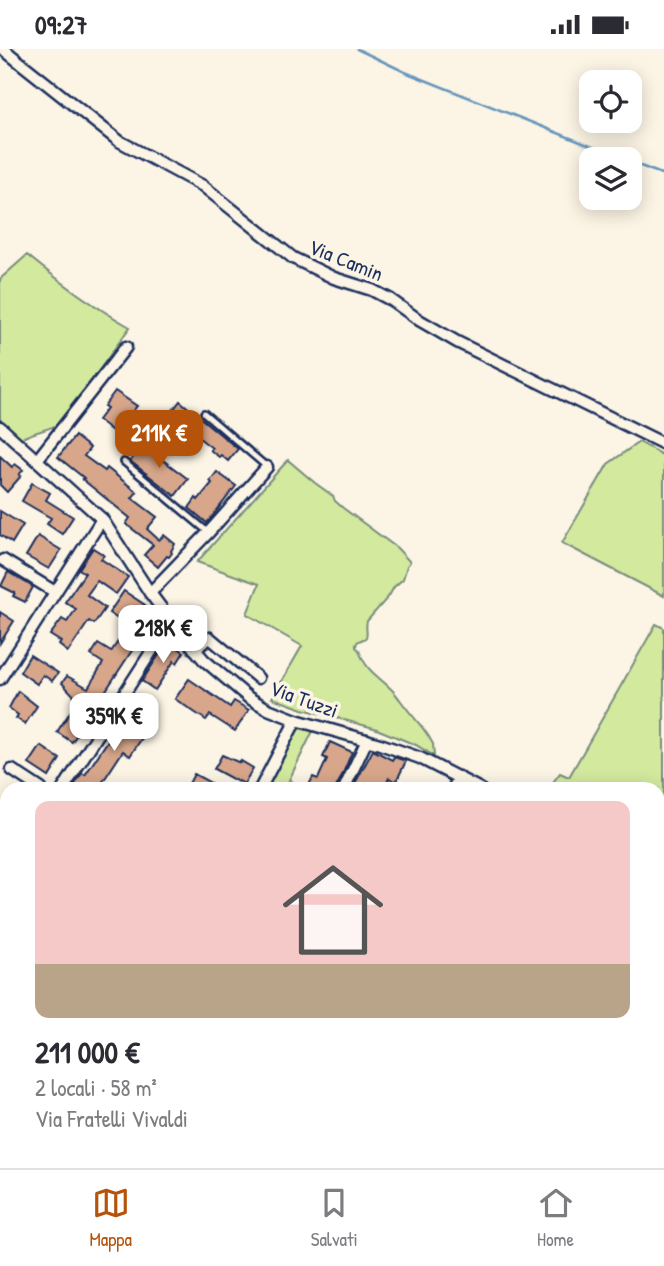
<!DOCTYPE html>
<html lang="it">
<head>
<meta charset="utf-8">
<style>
	body { margin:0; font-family:"Patrick Hand",sans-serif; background:#f2f2f3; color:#2b2b33; height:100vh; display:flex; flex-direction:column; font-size:26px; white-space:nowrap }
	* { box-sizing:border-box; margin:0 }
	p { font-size:23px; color:#7c7c81 }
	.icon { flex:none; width:38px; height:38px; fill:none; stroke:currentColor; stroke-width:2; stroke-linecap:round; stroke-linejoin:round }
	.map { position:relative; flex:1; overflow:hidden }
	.panel { position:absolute; left:0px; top:733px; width:665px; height:387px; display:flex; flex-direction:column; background:#fff; border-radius:21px 21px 0 0; box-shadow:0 4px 18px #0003 }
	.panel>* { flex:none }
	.fabs { position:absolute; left:579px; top:21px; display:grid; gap:14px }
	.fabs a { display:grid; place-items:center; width:63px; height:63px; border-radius:14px; background:#fff; box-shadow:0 4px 18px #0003; font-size:35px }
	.price { position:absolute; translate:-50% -60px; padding:0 16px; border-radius:14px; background:#fff; color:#222; font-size:23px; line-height:46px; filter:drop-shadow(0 2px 4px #0008) }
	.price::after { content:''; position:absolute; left:50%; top:42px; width:21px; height:16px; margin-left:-10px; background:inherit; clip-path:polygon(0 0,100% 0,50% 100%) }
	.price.current { background:#b45309; color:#fff }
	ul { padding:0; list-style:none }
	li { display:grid; align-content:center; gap:14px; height:371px; padding:0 35px }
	li span { display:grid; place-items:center; height:217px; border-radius:14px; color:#555 }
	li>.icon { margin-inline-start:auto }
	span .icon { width:126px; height:126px; fill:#fffc; stroke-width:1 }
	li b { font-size:30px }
	.status { display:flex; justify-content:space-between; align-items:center; height:49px; padding:0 35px; background:#fff; direction:ltr }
	.status svg { height:19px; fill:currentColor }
	.menu { display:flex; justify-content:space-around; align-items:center; height:98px; border-top:2px solid #e1e1e2; background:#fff; font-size:19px; color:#7c7c81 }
	.menu a { display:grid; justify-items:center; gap:4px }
	.menu .current { color:#b45309 }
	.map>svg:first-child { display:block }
	.green { fill:#d3e99e; stroke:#778c7e; stroke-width:2 }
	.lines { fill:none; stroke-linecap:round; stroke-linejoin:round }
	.stream { stroke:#6695bc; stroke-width:2.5 }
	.building { fill:#d8a78b; stroke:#1b2f5e; stroke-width:2 }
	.service-casing { stroke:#1b2f5e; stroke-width:10 }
	.minor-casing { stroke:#1b2f5e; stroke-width:15 }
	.tertiary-casing { stroke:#1b2f5e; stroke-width:18 }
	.service { stroke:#fcf5e5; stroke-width:4.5 }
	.minor { stroke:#fcf5e5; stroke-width:10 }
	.tertiary { stroke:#fcf5e5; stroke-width:12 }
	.labels { text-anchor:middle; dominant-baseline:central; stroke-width:7; stroke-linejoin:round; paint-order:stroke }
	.street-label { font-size:21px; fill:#1b2f5e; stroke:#fcf5e5 }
</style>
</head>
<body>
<div class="status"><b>09:27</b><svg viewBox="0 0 49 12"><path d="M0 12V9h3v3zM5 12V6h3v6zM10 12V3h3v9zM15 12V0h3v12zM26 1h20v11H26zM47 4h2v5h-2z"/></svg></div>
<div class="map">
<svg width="664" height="1119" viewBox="0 0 664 1119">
	<rect width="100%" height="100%" fill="#fcf5e5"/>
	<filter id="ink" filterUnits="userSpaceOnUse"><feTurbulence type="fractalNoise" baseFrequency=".0143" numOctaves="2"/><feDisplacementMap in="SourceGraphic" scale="14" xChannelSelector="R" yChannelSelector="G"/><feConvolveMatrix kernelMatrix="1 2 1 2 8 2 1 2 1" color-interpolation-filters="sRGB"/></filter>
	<g filter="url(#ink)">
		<!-- green -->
		<g class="green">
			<path d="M27 206C59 232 94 258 130 278L62 373C49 382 32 382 19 391L0 374V230Z"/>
			<polygon points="639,393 664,407 664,547 562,494 608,415"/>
			<path d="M288 411 315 434 333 447 335 452 343 459 397 499 410 513 407 517 403 530 394 538 389 547 367 572C365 578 368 583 366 589 360 592 356 591 356 598L359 601C366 623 379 627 394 643 399 649 403 655 408 661 415 670 423 678 429 688L433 695 434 707 416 696 374 679 303 660 272 649 302 597 247 565 259 535 197 513Z"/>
			<polygon points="656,575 664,579 664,778 658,774 658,740 548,740 560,724 569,728"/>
			<polygon points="302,679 313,682 289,731 302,738 300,740 279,740 277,739 269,740 266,738 296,681"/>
			<polygon points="11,1113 105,1113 101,1119 20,1119"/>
		</g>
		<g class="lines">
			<!-- stream -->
			<g class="stream">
				<polyline points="357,0 405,23 623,110"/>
				<polyline points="630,113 664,126"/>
			</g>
		</g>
		<!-- building -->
		<g class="building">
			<polygon points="115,342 137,357 115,384 98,371 107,359 104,357"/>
			<polygon points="180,352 238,400 228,412 221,406 219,408 210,401 212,399 194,385 186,379 185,382 175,374 177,372 169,366"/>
			<polygon points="75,387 90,399 84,407 105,422 107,419 137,443 132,449 157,468 147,480 159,491 164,486 175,495 171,502 172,504 169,508 167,507 158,518 144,506 153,496 126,475 130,469 82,430 84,429 58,408"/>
			<polygon points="143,396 188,430 175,447 130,412"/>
			<polygon points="0,407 12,418 15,415 23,421 19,426 21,427 7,443 0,436"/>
			<polygon points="217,423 236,437 207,474 189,459 196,449 198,451 212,434 210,432"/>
			<polygon points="32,434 50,444 46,451 73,468 62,485 47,475 51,469 22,452"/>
			<polygon points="0,462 23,476 12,494 0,486"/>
			<polygon points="38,487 61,501 49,520 26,507"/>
			<polygon points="93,499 104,506 101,510 128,528 116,545 97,532 87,546 105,559 94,575 89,572 68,603 59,596 61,593 50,586 62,570 67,573 76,560 65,553 85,524 79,520"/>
			<polygon points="8,523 33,538 25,553 13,547 15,544 1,537"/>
			<polygon points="124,542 145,556 143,558 154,568 72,693 57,683 78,651 62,634 67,627 88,639 103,614 91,606 98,595 111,603 128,577 109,564"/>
			<polygon points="0,563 14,572 0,594"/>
			<polygon points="168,592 184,603 177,614 174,612 155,641 142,632"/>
			<polygon points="30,606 58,624 52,632 43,626 37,635 20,623"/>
			<polygon points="189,630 230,658 234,652 249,661 235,682 210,666 206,671 175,650"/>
			<polygon points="18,642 37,657 25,675 16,669 18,666 9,659"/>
			<polygon points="137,664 152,672 145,686 144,686 130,707 123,702 98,740 72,740 82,724 85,726 117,678 127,685"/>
			<polygon points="330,693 352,703 341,729 335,740 307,740 313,728 318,730 327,710 323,708"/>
			<polygon points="41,697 60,710 49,728 29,715"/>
			<polygon points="373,701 392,711 394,708 406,712 396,733 389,729 384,740 352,740"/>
			<polygon points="222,706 240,714 241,712 253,719 244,735 239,732 238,733 214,720"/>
			<polygon points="194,725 211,734 207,740 186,740"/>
		</g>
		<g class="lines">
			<!-- service casing -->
			<g class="service-casing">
				<g id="service">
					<polyline points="204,364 267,418"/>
					<polyline points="124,413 208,483"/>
					<polyline points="141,1113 151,1119"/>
					<polyline points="0,1114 8,1119"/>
				</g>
			</g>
			<!-- minor casing -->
			<g class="minor-casing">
				<g id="minor">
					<polyline points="3,0 119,92 203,137 293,209 334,229 372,241 391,251 419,271 457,293 664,395"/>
					<polyline points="0,378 102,470 150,544 171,572 204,611 249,649 268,660 296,671 380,695 420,709 480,740"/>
					<polyline points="37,411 126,298"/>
					<polyline points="3,511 55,543"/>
					<polyline points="150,544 209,483 267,418"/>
					<polyline points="194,600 210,589 258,629"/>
					<polyline points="0,630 102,470"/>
					<polyline points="12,721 41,740"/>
					<polyline points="63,740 171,572"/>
					<polyline points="260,740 296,671"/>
					<polyline points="344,740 367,691"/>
					<polyline points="453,740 459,728"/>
					<polyline points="658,792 664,794"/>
					<polyline points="0,834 7,824"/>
					<polyline points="658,860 664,864"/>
					<polyline points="658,964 664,968"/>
					<polyline points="658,997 664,1001"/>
					<polyline points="0,1006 7,1010"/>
					<polyline points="658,1088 664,1074"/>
					<polyline points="0,1090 7,1079"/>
					<polyline points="525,1113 524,1115 530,1119"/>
					<polyline points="106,1119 110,1113"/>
					<polyline points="423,1119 426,1113"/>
					<polyline points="641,1119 645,1113"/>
				</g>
			</g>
			<!-- tertiary casing -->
			<g class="tertiary-casing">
				<g id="tertiary">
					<polyline points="0,887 7,892"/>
					<polyline points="357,1113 366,1119"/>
				</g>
			</g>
			<!-- service -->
			<use href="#service" class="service"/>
			<!-- minor -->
			<use href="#minor" class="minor"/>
			<!-- tertiary -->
			<use href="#tertiary" class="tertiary"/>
		</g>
	</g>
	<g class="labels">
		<!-- street labels -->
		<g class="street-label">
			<text transform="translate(346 211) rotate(22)">Via Camin</text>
			<text transform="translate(304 650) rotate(20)">Via Tuzzi</text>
		</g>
	</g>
</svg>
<div class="fabs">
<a><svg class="icon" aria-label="locate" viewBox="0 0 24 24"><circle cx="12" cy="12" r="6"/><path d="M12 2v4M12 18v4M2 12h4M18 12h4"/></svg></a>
<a><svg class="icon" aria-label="layers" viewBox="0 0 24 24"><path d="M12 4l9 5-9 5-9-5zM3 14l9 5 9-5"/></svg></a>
</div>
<b class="price current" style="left:159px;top:421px">211K €</b>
<b class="price" style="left:163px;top:616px">218K €</b>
<b class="price" style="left:114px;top:704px">359K €</b>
<section class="panel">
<ul>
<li><span style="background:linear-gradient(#f6c9c9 75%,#b9a48a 0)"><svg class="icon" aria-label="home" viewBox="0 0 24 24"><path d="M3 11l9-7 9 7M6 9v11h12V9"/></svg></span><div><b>211 000 €</b><p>2 locali · 58 m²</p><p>Via Fratelli Vivaldi</p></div></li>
</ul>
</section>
</div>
<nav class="menu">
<a class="current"><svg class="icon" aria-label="map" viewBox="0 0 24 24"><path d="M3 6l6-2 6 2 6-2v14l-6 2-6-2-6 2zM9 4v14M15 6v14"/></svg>Mappa</a>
<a><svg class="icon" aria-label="saved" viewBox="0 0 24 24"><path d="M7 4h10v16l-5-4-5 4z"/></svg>Salvati</a>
<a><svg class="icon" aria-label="home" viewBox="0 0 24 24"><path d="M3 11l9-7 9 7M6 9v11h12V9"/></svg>Home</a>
</nav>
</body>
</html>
